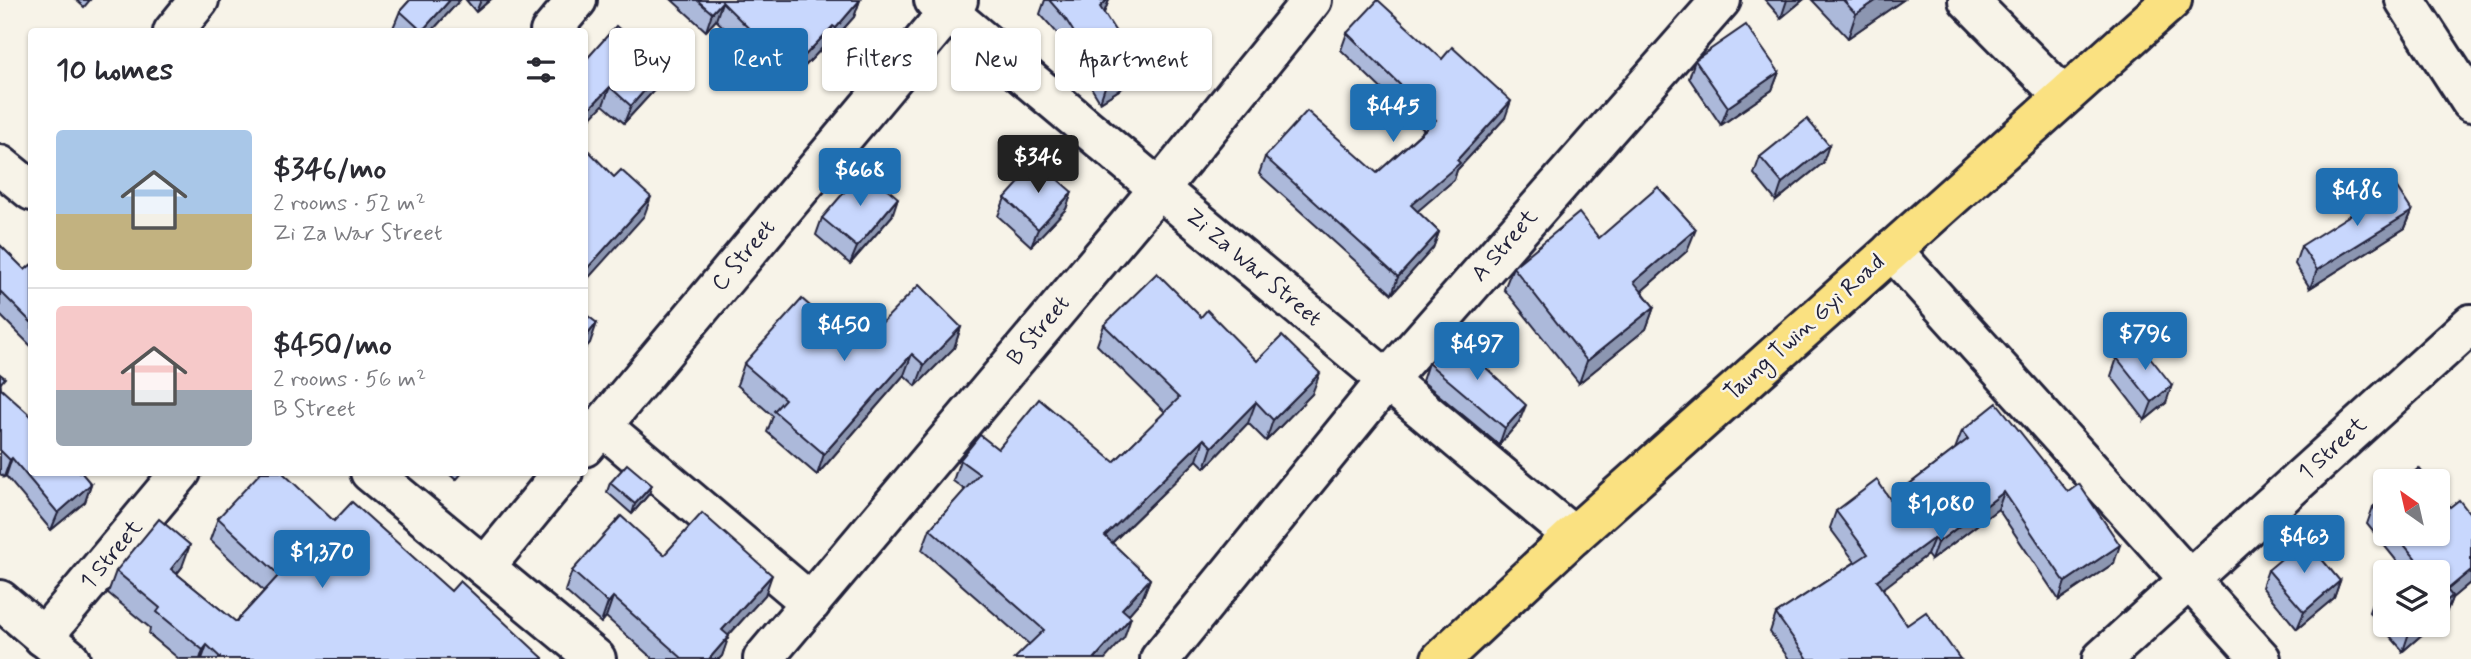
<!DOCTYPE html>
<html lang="en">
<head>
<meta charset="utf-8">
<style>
	body { margin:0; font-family:Mynerve,sans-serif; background:#f2f2f3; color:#2b2b33; height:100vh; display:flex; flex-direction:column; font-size:26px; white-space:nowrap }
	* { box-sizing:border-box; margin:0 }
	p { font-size:23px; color:#7c7c81 }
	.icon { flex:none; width:38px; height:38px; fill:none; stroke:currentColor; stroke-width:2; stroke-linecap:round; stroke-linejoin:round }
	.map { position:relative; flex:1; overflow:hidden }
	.panel { position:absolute; left:28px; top:28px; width:560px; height:448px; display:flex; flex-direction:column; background:#fff; border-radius:7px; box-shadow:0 2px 5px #0004 }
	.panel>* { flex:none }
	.hud { position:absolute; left:609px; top:28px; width:665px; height:63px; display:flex; gap:14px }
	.needle { width:46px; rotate:326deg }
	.controls { position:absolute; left:2373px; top:469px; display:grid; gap:14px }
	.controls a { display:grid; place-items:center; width:77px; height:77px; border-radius:7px; background:#fff; box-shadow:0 2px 5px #0004; font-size:35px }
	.price { position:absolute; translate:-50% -60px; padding:0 16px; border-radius:7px; background:#1f6fb2; color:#fff; font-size:23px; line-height:46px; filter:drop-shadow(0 2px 4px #0008) }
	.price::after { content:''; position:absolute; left:50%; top:42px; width:21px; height:16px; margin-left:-10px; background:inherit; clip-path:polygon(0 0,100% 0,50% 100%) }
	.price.current { background:#222; color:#fff }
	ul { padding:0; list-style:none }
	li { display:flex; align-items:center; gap:21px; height:175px; padding:0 28px }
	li+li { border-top:2px solid #e1e1e2 }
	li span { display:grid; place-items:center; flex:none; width:196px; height:140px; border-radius:7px; color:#555 }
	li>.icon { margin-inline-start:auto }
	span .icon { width:84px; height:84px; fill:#fffc; stroke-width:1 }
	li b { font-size:30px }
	h2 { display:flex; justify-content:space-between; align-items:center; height:84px; padding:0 28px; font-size:30px }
	.pill { padding:0 24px; border-radius:7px; background:#fff; box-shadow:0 2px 5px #0004; font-size:24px; line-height:63px }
	.pill.current { background:#1f6fb2; color:#fff }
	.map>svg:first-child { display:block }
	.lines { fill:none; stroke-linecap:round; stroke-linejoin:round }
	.minor-casing { stroke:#22223b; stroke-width:44 }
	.tertiary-casing { stroke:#22223b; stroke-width:44 }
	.trunk-casing { stroke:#22223b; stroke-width:44 }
	.minor { stroke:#f7f3e8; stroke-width:38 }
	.tertiary { stroke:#f7f3e8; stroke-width:38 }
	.trunk { stroke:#fae181; stroke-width:38 }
	.wall { fill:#acb9da; stroke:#22223b; stroke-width:2 }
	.shaded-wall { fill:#8c96b1; stroke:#22223b; stroke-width:2 }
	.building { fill:#c8d7fd; stroke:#22223b; stroke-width:2 }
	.labels { text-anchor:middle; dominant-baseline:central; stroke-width:5; stroke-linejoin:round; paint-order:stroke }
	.street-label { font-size:23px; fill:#22223b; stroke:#f7f3e8 }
</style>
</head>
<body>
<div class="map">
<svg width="2471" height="659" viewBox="0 0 2471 659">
	<rect width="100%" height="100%" fill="#f7f3e8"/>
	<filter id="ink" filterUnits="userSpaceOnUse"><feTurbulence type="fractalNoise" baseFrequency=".0143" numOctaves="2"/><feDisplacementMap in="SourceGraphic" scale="14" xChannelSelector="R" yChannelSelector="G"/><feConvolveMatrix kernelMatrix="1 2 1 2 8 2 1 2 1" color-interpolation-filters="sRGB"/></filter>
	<g filter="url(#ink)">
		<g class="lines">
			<!-- minor casing -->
			<g class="minor-casing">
				<g id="minor">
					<polyline points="934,0 1573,536"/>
					<polyline points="1968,0 2062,95"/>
					<polyline points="173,32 199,0"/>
					<polyline points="550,32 577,0"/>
					<polyline points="0,165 32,191"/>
					<polyline points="1892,250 2261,659"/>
					<polyline points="602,426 811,603"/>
					<polyline points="584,447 958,0"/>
					<polyline points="370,472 596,659"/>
					<polyline points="485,567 563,472"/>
					<polyline points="43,637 181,472"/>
					<polyline points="763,659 1159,189 1312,0"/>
					<polyline points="1160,659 1387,380 1721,0"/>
					<polyline points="2102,659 2471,324"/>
				</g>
			</g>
			<!-- tertiary casing -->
			<g class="tertiary-casing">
				<g id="tertiary">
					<polyline points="2405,0 2471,102"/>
					<polyline points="0,600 70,659"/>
				</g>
			</g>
			<!-- trunk casing -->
			<g class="trunk-casing">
				<polyline id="trunk" points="1441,659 1573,536 2172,0"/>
			</g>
			<!-- minor -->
			<use href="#minor" class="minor"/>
			<!-- tertiary -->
			<use href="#tertiary" class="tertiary"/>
			<!-- trunk -->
			<use href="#trunk" class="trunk"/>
		</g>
		<!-- wall -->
		<g class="wall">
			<polygon points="76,0 90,0 84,7"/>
			<polygon points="410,0 460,0 431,32 397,32 393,28 400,11"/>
			<polygon points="466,0 490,0 476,12"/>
			<polygon points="672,0 860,0 854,17 829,45 827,43 785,87 716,20 706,31"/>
			<polygon points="1045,0 1109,0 1104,13 1130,83 1100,102 1059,35 1040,14"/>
			<polygon points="1765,0 1803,0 1781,18"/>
			<polygon points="1812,0 1903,0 1848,38"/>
			<polygon points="1347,33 1505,118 1457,170 1454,180 1417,211 1439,232 1433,248 1392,294 1259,174 1265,157 1377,173 1424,130 1341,50"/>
			<polygon points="1695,60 1779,72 1772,90 1721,125 1689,78"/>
			<polygon points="584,62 664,68 658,86 624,123 603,105"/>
			<polygon points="1760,157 1823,163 1776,201 1754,174"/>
			<polygon points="1072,192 1066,209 1031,246 998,216 1005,198"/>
			<polygon points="2412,211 2405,228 2310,288 2295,264 2301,246"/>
			<polygon points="892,216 850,264 816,235 822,218"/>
			<polygon points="1599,238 1687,251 1642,291 1654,307 1646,329 1579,383 1504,289 1513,267"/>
			<polygon points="0,245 25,270 32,264 32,347 0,315"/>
			<polygon points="1201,317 1257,361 1312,394 1266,441 1248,423 1205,468 1197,460 1112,543 1150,579 1142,599 1128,615 1124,638 1029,644 922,550 930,529 965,490 953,481 960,460 998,449 1114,462 1165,412 1097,345 1104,325"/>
			<polygon points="961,327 954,348 916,386 904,375 817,475 767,432 773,416 737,385 744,364 865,340"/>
			<polygon points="2117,358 2166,403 2145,420 2111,376"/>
			<polygon points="1428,363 1519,422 1499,445 1422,381"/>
			<polygon points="0,374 1,389 91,484 85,502 51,530 6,476 4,477 0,474"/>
			<polygon points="1962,431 2114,563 2059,600 1998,509 1931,560 1927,555 1882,589 1907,625 1960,659 1789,659 1770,632 1776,614 1855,562 1830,528 1836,511 1890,499 1955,449"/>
			<polygon points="447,472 463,472 456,480"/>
			<polygon points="610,483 649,494 632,514 607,492"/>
			<polygon points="2385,496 2385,534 2438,534 2450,507 2471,515 2471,582 2452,598 2446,613 2438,620 2438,572 2404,570 2367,524 2373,507"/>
			<polygon points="218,518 334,521 451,591 543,658 543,659 179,659 149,634 150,628 108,593 116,571 182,567 177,574 236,622 264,591 210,540"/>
			<polygon points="664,555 765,595 728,636 722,656 719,659 653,659 606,617 601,623 565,591 572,571"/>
			<polygon points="2268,570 2340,581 2334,598 2297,629 2262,587"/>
			<polygon points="2385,586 2385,625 2433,625 2403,651 2369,612 2375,595"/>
		</g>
		<!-- shaded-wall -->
		<g class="shaded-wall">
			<polygon points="450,0 460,0 431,32 421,32"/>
			<polygon points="481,0 490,0 476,12"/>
			<polygon points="860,0 854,17 829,45 836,28"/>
			<polygon points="1107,0 1109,0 1103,15 1100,7"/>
			<polygon points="1787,0 1803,0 1781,18"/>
			<polygon points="1877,0 1903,0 1848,38 1856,14"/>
			<polygon points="722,2 716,20 706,31 712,13"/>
			<polygon points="833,26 827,43 785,87 791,70"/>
			<polygon points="1137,65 1130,83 1100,102 1106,84"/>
			<polygon points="664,68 658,86 624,123 631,106"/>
			<polygon points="1779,72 1772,90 1721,125 1728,107"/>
			<polygon points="610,87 603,105 584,125 584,114"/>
			<polygon points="1511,101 1505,118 1457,170 1454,180 1405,222 1411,205 1457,160"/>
			<polygon points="1829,145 1823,163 1776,201 1782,183"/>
			<polygon points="1072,192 1066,209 1031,246 1038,229"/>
			<polygon points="651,197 644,216 584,283 584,272"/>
			<polygon points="898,198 892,216 850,264 857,247"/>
			<polygon points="2412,211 2405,228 2310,288 2317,270"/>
			<polygon points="1696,229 1687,251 1626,305 1634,282"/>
			<polygon points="1439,232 1433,248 1392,294 1398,277"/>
			<polygon points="1654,307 1646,329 1579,383 1587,361"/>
			<polygon points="597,323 590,343 584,350 584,339"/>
			<polygon points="961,327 954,348 916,386 924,365"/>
			<polygon points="912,354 904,375 817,475 824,454"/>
			<polygon points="1320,373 1312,394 1266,441 1273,420"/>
			<polygon points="2172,385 2166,403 2145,420 2152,402"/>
			<polygon points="1256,402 1248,423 1205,468 1212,447"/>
			<polygon points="1526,405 1519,422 1499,445 1505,428"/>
			<polygon points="1204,439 1197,460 1097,557 1105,536"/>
			<polygon points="12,458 6,476 4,477 10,460"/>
			<polygon points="91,484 85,502 51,530 58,513"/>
			<polygon points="652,485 649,494 632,514 635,504"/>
			<polygon points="2004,492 1998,509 1931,560 1937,543"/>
			<polygon points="1934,538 1927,555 1871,598 1877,580"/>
			<polygon points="190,545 182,567 163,591 171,569"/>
			<polygon points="2120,545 2114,563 2059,600 2065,582"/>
			<polygon points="2471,570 2471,582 2452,598 2446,613 2438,620 2438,609 2447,590"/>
			<polygon points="772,575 765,595 715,650 722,630"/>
			<polygon points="1150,579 1142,599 1115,630 1122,609"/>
			<polygon points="2340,581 2334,598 2297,629 2304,612"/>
			<polygon points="613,597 606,617 601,623 608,603"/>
			<polygon points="1131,617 1124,638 1105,659 1094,659"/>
			<polygon points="2419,625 2433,625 2403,651 2409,633"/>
			<polygon points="729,636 722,656 719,659 709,659"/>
			<polygon points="207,645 202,659 200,659 203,650"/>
		</g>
		<!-- building -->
		<g class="building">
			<polygon points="410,0 450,0 422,31 400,11"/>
			<polygon points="697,0 860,0 836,28 833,26 791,70 722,2 712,13"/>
			<polygon points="1049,0 1107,0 1100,7 1137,65 1106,84 1065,18"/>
			<polygon points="1378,0 1442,59 1452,47 1511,101 1457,160 1460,163 1411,205 1439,232 1398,277 1265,157 1307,111 1377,173 1436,120 1347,33"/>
			<polygon points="1843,0 1877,0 1856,14"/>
			<polygon points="1746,25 1779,72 1728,107 1695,60"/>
			<polygon points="616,26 664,68 631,106 610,87 584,114 584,62"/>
			<polygon points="1807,119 1829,145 1782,183 1760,157"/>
			<polygon points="584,146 614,177 621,170 651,197 584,272"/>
			<polygon points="1038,162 1072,192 1038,229 1005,198"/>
			<polygon points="864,169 898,198 857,247 822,218"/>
			<polygon points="2396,186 2412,211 2317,270 2301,246"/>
			<polygon points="1658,187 1696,229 1634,282 1654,307 1587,361 1513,267 1579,213 1599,238"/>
			<polygon points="0,245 25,270 32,264 32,323 0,291"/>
			<polygon points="1157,273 1201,317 1207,310 1257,361 1282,336 1320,373 1273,420 1256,402 1212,447 1204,439 1105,536 1150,579 1122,609 1131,617 1094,659 1014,659 1044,630 930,529 979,474 960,460 980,435 998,449 1039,399 1114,462 1179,398 1104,325"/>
			<polygon points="919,285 961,327 924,365 912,354 824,454 774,411 785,399 744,364 802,299 842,334 849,326 865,340"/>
			<polygon points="584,313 597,323 584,339"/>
			<polygon points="1453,337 1526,405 1505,428 1428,363"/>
			<polygon points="2138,342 2172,385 2152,402 2117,358"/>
			<polygon points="0,374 5,378 0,384"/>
			<polygon points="0,388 32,417 32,472 81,472 91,484 58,513 12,458 10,460 0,450"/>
			<polygon points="1997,403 2068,492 2079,484 2120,545 2065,582 2004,492 1937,543 1934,538 1877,580 1907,625 1926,612 1960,659 1808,659 1776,614 1868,554 1836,511 1877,480 1890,499 1968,439 1962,431"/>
			<polygon points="627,464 652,485 635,504 610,483"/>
			<polygon points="2419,468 2429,481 2403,481"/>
			<polygon points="261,472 282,472 334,521 352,502 451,591 460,581 543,658 542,659 222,659 207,645 203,650 157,612 160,608 116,571 159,519 190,545 171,569 236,622 279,575 218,518"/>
			<polygon points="2438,491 2450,507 2459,500 2471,515 2471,570 2447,590 2452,596 2438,609 2438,572 2401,572 2416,559 2395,534 2438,534"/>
			<polygon points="2385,496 2385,522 2373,507"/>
			<polygon points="702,513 772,575 722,630 729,636 709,659 683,659 613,597 608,603 572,571 621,516 664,555"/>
			<polygon points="2305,539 2340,581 2304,612 2268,570"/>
			<polygon points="2385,586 2385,606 2375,595"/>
			<polygon points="2402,625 2419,625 2409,633"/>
		</g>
	</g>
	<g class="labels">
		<!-- street labels -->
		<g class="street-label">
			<text transform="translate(1505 246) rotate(-49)">A Street</text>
			<text transform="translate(744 256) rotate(-50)">C Street</text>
			<text transform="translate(1253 268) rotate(40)">Zi Za War Street</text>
			<text transform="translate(1805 328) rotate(-42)">Taung Twin Gyi Road</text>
			<text transform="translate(1039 331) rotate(-50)">B Street</text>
			<text transform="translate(2333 449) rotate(-42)">1 Street</text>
			<text transform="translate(112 555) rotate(-50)">1 Street</text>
		</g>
	</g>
</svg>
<div class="controls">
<a><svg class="needle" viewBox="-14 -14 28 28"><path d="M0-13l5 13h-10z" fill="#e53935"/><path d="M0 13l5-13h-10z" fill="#7c7c81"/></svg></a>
<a><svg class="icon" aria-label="layers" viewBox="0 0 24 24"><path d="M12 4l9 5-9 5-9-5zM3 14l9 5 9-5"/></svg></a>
</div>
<b class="price" style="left:1393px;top:144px">$445</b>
<b class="price current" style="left:1038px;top:195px">$346</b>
<b class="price" style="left:860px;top:208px">$668</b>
<b class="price" style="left:2357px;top:228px">$486</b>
<b class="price" style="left:844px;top:363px">$450</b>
<b class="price" style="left:2145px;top:372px">$796</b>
<b class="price" style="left:1477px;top:382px">$497</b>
<b class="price" style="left:1941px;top:542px">$1,080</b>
<b class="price" style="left:2304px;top:575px">$463</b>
<b class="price" style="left:322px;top:590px">$1,370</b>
<div class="hud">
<a class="pill">Buy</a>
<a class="pill current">Rent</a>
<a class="pill">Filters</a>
<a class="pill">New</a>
<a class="pill">Apartment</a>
</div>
<section class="panel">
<h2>10 homes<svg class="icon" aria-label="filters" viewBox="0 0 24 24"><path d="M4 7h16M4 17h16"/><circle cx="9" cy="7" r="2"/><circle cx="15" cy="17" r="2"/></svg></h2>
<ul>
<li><span style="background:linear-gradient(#a9c7e8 60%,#c2b280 0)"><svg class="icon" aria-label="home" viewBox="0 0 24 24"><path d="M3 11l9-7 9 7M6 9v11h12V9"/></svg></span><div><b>$346/mo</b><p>2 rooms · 52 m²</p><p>Zi Za War Street</p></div></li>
<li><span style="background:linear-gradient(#f6c9c9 60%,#9aa5b1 0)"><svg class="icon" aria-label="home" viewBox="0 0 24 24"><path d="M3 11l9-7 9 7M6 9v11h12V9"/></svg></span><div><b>$450/mo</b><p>2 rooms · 56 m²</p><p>B Street</p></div></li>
</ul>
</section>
</div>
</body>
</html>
